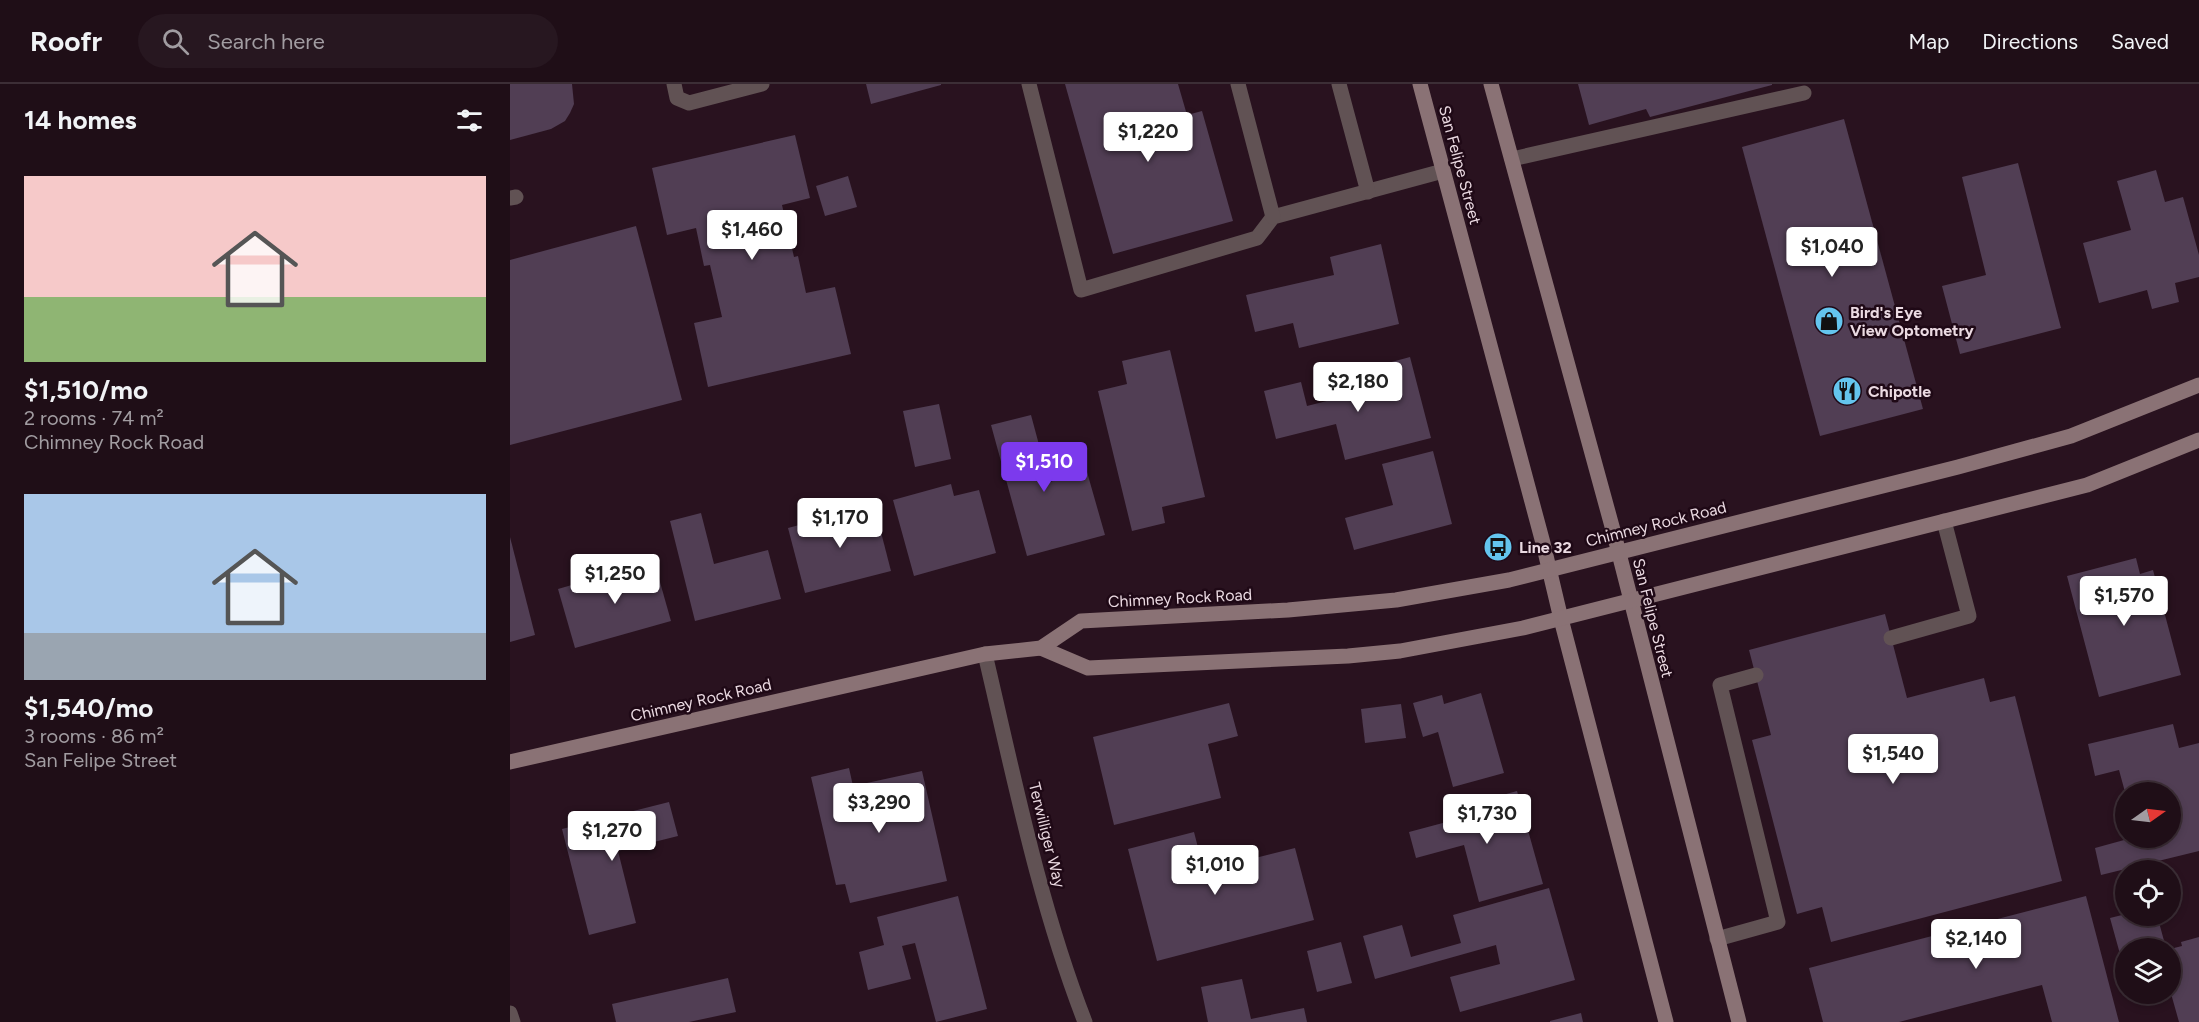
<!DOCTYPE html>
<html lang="en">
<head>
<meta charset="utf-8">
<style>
	body { margin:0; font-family:Figtree,sans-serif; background:#271720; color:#f1f3f6; height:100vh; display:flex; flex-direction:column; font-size:22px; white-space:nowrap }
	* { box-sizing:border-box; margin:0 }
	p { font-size:20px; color:#a19ca1 }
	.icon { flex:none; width:33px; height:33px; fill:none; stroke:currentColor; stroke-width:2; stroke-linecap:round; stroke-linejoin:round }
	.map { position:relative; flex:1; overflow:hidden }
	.details { display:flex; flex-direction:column; background:#1f0e17; width:510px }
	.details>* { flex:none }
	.needle { width:39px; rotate:76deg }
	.tools { position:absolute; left:1605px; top:698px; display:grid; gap:12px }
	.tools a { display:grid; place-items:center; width:66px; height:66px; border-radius:50%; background:#1f0e17; box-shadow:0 3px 9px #0003,0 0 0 2px #3c2e36; font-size:30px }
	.price { position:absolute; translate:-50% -51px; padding:0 14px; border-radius:6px; background:#fff; color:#222; font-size:20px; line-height:39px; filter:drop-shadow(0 2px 3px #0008) }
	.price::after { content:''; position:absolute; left:50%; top:36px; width:18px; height:14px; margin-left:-9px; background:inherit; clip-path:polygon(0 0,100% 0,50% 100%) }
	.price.active { background:#7c3aed; color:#fff }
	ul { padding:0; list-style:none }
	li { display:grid; align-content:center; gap:12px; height:318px; padding:0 24px }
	li span { display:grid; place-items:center; height:186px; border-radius:0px; color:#555 }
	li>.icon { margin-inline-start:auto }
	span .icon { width:108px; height:108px; fill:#fffc; stroke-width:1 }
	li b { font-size:26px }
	h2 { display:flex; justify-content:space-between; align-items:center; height:72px; padding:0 24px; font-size:26px }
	header { display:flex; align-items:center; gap:36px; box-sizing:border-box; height:84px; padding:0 30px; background:#1f0e17; border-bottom:2px solid #3c2e36 }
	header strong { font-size:28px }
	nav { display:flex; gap:33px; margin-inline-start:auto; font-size:21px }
	.search { width:420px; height:54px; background:#271720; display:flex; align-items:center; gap:15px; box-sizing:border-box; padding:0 21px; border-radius:33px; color:#a19ca1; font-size:22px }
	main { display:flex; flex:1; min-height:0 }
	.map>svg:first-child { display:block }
	.building { fill:#513e54 }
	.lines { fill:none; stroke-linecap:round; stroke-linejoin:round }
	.lane { stroke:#615254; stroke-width:15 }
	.street { stroke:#615254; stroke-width:15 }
	.secondary { stroke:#8a7275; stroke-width:15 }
	.labels { text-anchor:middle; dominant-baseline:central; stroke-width:5; stroke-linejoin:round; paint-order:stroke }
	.street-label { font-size:16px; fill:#ebdae2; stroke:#1f0916 }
	.poi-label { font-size:16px; font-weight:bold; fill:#ebdae2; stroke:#1f0916; text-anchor:start }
</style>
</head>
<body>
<header>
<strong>Roofr</strong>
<div class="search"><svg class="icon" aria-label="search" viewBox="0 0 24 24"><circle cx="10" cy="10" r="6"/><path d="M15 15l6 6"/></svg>Search here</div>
<nav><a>Map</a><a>Directions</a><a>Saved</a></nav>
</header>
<main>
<section class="details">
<h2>14 homes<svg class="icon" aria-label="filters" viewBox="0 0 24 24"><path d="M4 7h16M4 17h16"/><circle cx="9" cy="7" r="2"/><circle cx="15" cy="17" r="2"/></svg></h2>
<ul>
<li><span style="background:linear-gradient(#f6c9c9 65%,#8fb573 0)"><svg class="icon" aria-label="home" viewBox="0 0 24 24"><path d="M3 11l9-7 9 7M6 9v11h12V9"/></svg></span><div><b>$1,510/mo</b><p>2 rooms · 74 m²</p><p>Chimney Rock Road</p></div></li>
<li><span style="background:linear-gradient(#a9c7e8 75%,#9aa5b1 0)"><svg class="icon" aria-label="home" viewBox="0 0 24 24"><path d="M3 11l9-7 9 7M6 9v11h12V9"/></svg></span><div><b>$1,540/mo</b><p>3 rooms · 86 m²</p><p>San Felipe Street</p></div></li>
</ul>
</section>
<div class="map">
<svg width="1689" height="938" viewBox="0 0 1689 938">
	<rect width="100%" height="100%" fill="#29121f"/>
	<!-- building -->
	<g class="building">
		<polygon points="0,0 62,0 64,20 60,29 55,37 41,45 0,56"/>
		<polygon points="356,0 431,0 431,1 361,20"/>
		<polygon points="555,0 668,0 677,31 692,27 723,137 603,170"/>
		<polygon points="1068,0 1262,0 1262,1 1140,33 1136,25 1079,41"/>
		<polygon points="1334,35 1413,325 1310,352 1232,63"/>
		<polygon points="285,51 300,114 272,121 284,173 288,172 296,209 325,203 341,270 198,303 184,239 212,233 200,181 194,182 186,144 157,151 142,84"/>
		<polygon points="1508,79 1551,244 1450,270 1432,202 1476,191 1452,93"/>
		<polygon points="1646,86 1655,118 1673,113 1689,171 1689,193 1665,199 1669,218 1642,225 1637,206 1589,219 1573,159 1621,146 1607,97"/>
		<polygon points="338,92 347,123 315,132 306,102"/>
		<polygon points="126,142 172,316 0,361 0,176"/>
		<polygon points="871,160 889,240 789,264 783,239 745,248 736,211 824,191 820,173"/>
		<polygon points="660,266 695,413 652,423 655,439 622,447 588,307 617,300 612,277"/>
		<polygon points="900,273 921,354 835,376 826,340 766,355 754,307 791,298 797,322 868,304 863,283"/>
		<polygon points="429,320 441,375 405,383 393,327"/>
		<polygon points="521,331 539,398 577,388 595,451 517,472 481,341"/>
		<polygon points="923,367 942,440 844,466 835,434 883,421 872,380"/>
		<polygon points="441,400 444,412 469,406 486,469 404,492 383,416"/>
		<polygon points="364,421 381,487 295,509 278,444"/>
		<polygon points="191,429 204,480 258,466 271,515 185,537 160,437"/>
		<polygon points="0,453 25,551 0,558"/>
		<polygon points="1626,474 1630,490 1643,486 1671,591 1589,613 1557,492"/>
		<polygon points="144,477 161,537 65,564 48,505"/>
		<polygon points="1375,530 1397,614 1474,594 1480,618 1505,612 1552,797 1321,858 1312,823 1287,830 1242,656 1261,651 1239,566"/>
		<polygon points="971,609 994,689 943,703 928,648 913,653 903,619 932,611 934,620"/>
		<polygon points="719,619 728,652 698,660 711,714 604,741 583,653"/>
		<polygon points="891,620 896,654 855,659 851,625"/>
		<polygon points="1663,640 1669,664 1689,659 1689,767 1591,791 1585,764 1625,753 1660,753 1660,708 1615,708 1609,686 1585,692 1578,660"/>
		<polygon points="339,684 343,702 412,687 437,797 340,819 335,800 326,801 301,693"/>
		<polygon points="1007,707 1033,800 969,818 954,761 906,774 899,748 944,736 942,725"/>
		<polygon points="159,718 168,752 108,767 126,839 79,851 52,745"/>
		<polygon points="684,748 694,787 785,764 804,836 647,877 618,765"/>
		<polygon points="1039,804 1065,896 950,928 940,893 990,880 986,861 865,895 853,852 892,841 901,873 951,859 943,831"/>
		<polygon points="448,812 477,925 426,938 405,859 392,862 401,895 358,906 349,868 374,861 367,833"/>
		<polygon points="1576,812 1609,938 1542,938 1532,901 1389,938 1313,938 1299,884"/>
		<polygon points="1616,830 1647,831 1656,864 1616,864 1615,888 1600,834"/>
		<polygon points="1689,853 1689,938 1669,938 1660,906 1660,865 1672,862 1671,858"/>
		<polygon points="831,858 842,899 807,908 797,867"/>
		<polygon points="218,894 226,928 179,938 106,938 102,920"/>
		<polygon points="732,895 741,935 794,924 797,938 698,938 691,903"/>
		<polygon points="1071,929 1073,938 1040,938 1040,937"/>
	</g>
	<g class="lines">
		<!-- lane -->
		<g class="lane">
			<polyline points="164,0 167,14 179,19 252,0"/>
			<polyline points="519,0 571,206 747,154 763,133 933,87"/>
			<polyline points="728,0 763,133"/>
			<polyline points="829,0 858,108"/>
			<polyline points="1002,75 1294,9"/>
			<polyline points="0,114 6,113"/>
			<polyline points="1381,554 1459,532 1434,437"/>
			<polyline points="1207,855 1268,838 1210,601 1246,591"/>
		</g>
		<!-- street -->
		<g class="street">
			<path d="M475 570C504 693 529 820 575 938"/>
			<polyline points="0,929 3,938"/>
		</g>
		<!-- secondary -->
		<g class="secondary">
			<polyline points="910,0 1033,459 1051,535 1156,938"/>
			<polyline points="981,0 1103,446 1229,938"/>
			<polyline points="531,564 578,584 838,572 890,567 1013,544 1577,401 1689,356"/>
			<polyline points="0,678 475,570 531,564 571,537 778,526 886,516 999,496 1448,383 1561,352 1689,301"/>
		</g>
	</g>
	<!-- icons -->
	<defs>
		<g id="shop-disc" transform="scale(1.5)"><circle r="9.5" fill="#64c5ee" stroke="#1f0916"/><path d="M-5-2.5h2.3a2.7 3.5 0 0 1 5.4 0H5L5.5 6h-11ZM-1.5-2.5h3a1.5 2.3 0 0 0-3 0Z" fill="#111"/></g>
		<g id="restaurant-disc" transform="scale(1.5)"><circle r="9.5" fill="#64c5ee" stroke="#1f0916"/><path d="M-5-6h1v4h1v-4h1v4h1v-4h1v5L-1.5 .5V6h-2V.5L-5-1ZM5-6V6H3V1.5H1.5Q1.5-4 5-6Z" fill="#111"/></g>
		<g id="bus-disc" transform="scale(1.5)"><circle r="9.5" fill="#64c5ee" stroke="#1f0916"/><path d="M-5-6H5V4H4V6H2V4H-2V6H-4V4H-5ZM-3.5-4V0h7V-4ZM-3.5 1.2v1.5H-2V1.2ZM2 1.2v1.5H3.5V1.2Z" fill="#111"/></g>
	</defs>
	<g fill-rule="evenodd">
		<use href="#shop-disc" x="1319" y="237"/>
		<use href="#restaurant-disc" x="1337" y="307"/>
		<use href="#bus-disc" x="988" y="463"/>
	</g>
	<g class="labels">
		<!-- street labels -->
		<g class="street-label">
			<text transform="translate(950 81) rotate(75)">San Felipe Street</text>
			<text transform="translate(1146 440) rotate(-14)">Chimney Rock Road</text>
			<text transform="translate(670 514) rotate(-3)">Chimney Rock Road</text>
			<text transform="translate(1143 534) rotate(76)">San Felipe Street</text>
			<text transform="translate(191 616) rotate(-13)">Chimney Rock Road</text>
			<text transform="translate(537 751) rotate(76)">Terwilliger Way</text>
		</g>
		<!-- poi labels -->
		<g class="poi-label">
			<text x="1340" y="228">Bird's Eye<tspan x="1340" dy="18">View Optometry</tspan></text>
			<text x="1358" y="307">Chipotle</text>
			<text x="1009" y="463">Line 32</text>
		</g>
	</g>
</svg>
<div class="tools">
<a><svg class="needle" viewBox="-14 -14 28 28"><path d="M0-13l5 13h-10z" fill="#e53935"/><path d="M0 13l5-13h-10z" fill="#a19ca1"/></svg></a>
<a><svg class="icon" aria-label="locate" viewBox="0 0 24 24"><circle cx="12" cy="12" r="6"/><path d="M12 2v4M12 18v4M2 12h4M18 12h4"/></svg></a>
<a><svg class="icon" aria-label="layers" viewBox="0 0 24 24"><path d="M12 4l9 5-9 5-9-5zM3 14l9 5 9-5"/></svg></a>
</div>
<b class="price" style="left:638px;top:79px">$1,220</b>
<b class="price" style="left:242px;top:177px">$1,460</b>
<b class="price" style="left:1322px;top:194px">$1,040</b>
<b class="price" style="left:848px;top:329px">$2,180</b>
<b class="price active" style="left:534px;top:409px">$1,510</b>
<b class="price" style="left:330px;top:465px">$1,170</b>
<b class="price" style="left:105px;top:521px">$1,250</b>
<b class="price" style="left:1614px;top:543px">$1,570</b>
<b class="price" style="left:1383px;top:701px">$1,540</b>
<b class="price" style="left:369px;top:750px">$3,290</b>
<b class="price" style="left:977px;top:761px">$1,730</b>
<b class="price" style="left:102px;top:778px">$1,270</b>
<b class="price" style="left:705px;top:812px">$1,010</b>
<b class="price" style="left:1466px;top:886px">$2,140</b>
</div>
</main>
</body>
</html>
